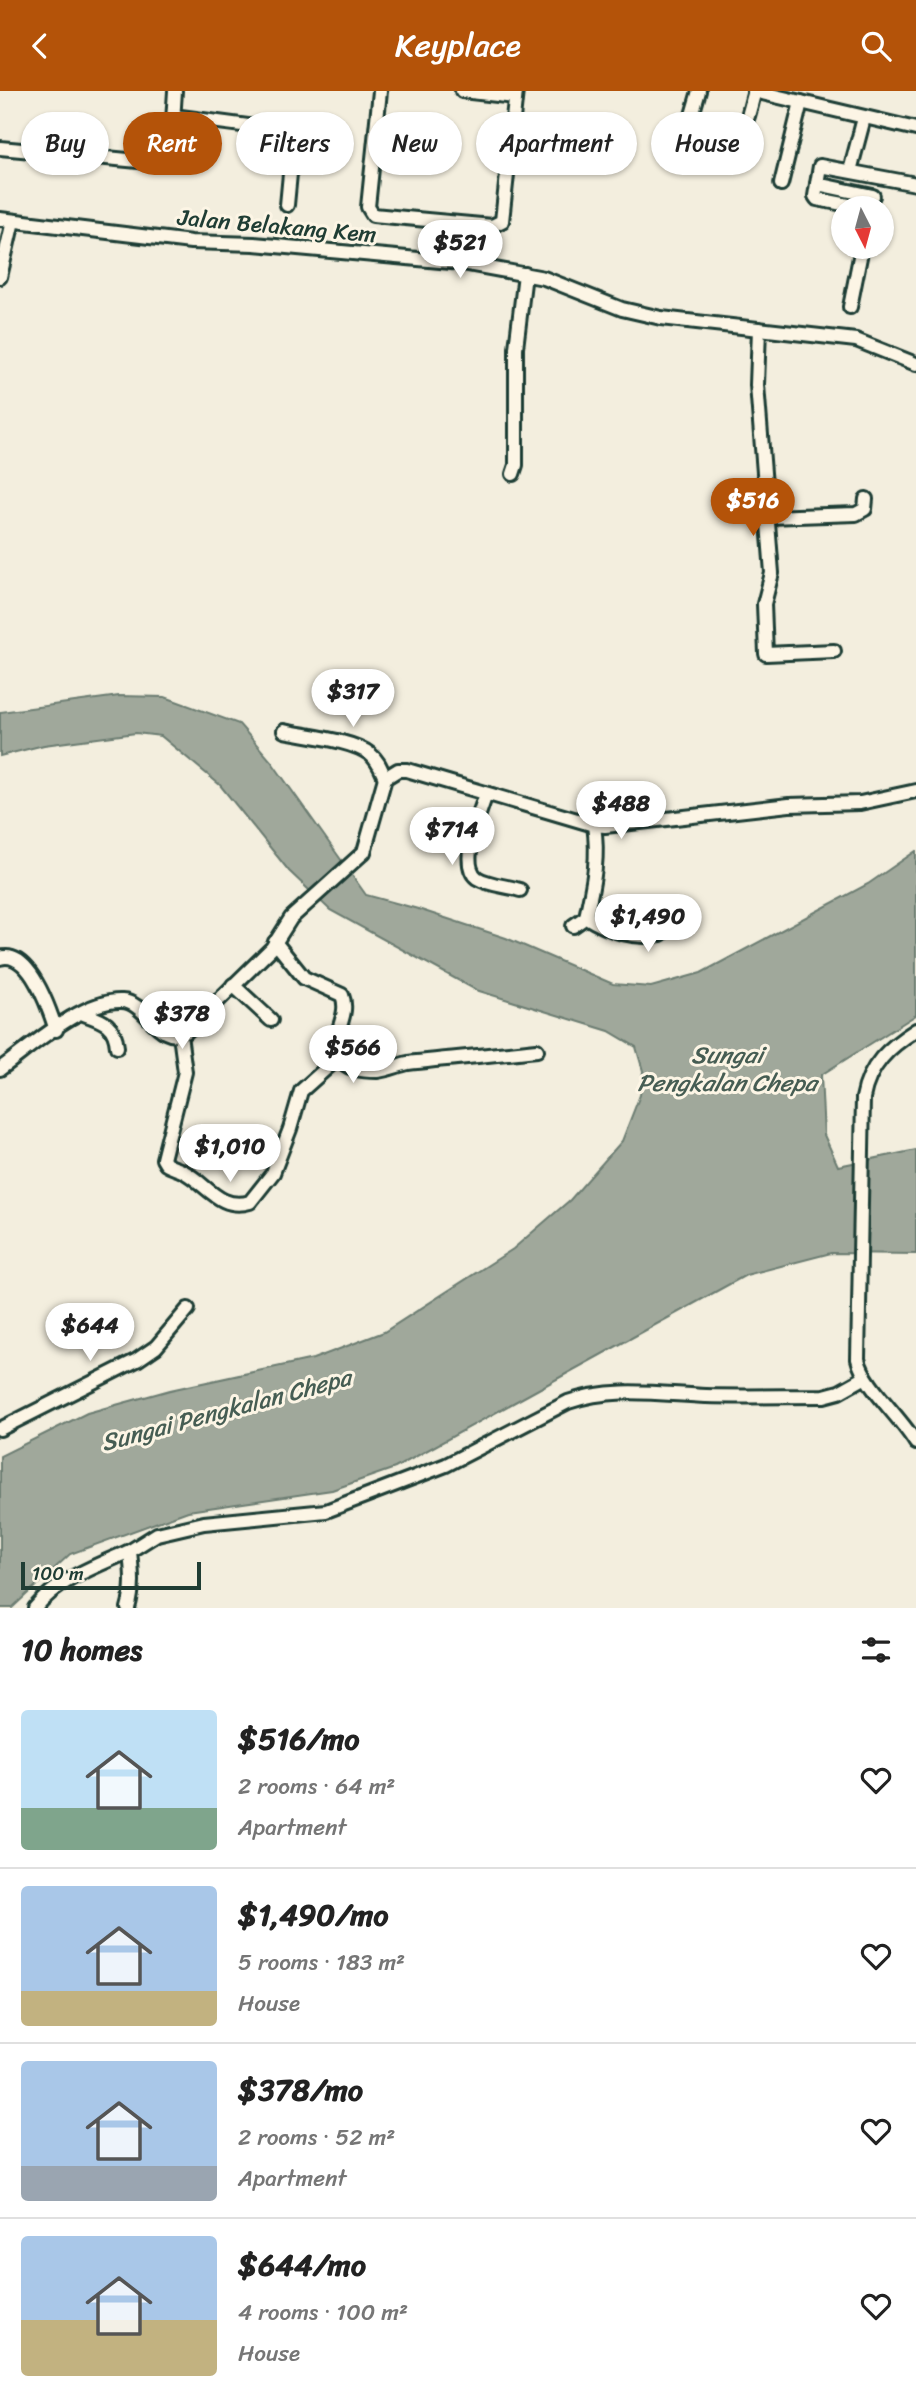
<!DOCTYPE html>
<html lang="en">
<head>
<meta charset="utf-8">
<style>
	body { margin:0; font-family:Sriracha,sans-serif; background:#f2f2f2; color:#222; height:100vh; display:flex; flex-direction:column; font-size:26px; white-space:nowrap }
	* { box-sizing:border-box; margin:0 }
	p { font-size:23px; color:#767676 }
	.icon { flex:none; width:38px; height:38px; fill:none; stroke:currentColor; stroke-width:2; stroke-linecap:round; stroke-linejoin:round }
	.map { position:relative; height:1517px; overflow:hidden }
	.panel { display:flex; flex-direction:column; background:#fff; flex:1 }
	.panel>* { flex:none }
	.hud { position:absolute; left:21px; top:21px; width:875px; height:63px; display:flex; gap:14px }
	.needle { width:46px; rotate:174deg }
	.fabs { position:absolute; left:831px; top:105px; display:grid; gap:14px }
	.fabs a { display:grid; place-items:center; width:63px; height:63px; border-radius:50%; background:#fff; box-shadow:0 2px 5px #0004; font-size:35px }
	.scale { position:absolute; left:21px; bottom:18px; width:180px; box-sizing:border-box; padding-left:7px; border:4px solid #1f3d34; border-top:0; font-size:19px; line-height:24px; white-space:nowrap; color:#1f3d34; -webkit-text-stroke:5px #fcf5e5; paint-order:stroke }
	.price { position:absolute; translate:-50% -60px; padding:0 16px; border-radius:24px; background:#fff; color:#222; font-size:23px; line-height:46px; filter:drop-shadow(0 2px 4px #0008) }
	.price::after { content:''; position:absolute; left:50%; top:42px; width:21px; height:16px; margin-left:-10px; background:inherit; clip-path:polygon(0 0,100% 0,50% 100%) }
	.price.on { background:#b45309; color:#fff }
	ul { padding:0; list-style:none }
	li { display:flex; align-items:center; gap:21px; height:175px; padding:0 21px }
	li+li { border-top:2px solid #e0e0e0 }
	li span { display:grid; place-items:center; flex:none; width:196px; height:140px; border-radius:7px; color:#555 }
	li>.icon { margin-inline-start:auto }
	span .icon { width:84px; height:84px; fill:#fffc; stroke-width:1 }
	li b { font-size:30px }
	h2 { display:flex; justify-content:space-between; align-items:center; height:84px; padding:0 21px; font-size:30px }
	.tag { padding:0 24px; border-radius:32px; background:#fff; box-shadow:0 2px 5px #0004; font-size:24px; line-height:63px }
	.tag.on { background:#b45309; color:#fff }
	header { display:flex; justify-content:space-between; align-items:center; height:91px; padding:0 21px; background:#b45309; color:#fff; font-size:32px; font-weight:600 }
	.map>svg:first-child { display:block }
	.water { fill:#a0a89b; stroke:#6c7d72; stroke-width:2 }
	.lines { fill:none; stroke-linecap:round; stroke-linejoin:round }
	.minor-casing { stroke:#1f3d34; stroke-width:18 }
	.minor { stroke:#fcf5e5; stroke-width:12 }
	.labels { text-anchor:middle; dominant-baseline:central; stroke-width:6; stroke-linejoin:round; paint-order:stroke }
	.street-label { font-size:23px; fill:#1f3d34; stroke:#fcf5e5 }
	.water-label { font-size:24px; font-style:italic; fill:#465d53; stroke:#fcf5e5 }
</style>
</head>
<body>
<header><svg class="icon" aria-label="back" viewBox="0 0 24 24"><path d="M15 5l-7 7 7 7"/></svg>Keyplace<svg class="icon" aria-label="search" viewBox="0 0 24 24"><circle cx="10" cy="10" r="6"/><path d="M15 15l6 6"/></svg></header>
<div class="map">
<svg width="916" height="1517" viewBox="0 0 916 1517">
	<rect width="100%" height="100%" fill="#f3eede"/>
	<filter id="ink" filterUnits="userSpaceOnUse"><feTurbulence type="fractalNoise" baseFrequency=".0143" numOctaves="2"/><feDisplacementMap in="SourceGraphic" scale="14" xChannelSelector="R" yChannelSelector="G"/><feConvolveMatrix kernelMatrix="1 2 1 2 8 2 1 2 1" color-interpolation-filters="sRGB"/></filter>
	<g filter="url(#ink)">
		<!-- water -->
		<polygon class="water" points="119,605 165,606 239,633 271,670 366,804 418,818 506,847 613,893 651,896 701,882 868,793 916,760 916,924 821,984 824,1044 838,1075 916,1059 916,1163 831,1162 746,1184 395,1377 332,1399 188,1420 70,1463 12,1517 0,1517 0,1365 87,1322 170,1299 313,1268 384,1241 513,1158 570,1109 622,1050 640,1004 643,980 636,956 609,940 476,899 330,819 289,780 220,694 161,645 136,642 44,654 0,665 0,621"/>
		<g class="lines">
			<!-- minor casing -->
			<g class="minor-casing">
				<g id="minor">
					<polyline points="380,0 368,116 373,124 492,135 502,130 516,0"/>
					<polyline points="462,0 515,6"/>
					<path d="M699 0 692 24 695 42C701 46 708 47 716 48 747 55 747 24 755 0"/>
					<polyline points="754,0 916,38"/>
					<polyline points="173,25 294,41 287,114"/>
					<polyline points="0,57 149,71 164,67 171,60 175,0"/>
					<polyline points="850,80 864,27"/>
					<polyline points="781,93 801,11"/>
					<polyline points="817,93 873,105"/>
					<polyline points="864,117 817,108 815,105 820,75 916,93"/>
					<polyline points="0,128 191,151 254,153 462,172 544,187 622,218 661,227 856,249 916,273"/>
					<polyline points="0,186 13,130"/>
					<polyline points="850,216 862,156"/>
					<polyline points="759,238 757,294 772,482 764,513 766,563 834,560"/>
					<polyline points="513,383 516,374 516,257 525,183"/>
					<polyline points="768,426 856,423 865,418 866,408"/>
					<path d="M284 640C307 645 352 649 370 663 378 669 381 678 385 687"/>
					<path d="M486 703C480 722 458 773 477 787 488 794 507 795 520 799"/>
					<path d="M586 826C608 840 636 849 661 843"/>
					<path d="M573 835 586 826C593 793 599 769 594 734"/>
					<path d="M275 851 304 887 342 904C351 926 329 944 339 966 345 979 364 980 377 980 388 979 398 974 408 972 451 967 494 964 537 959"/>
					<path d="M0 867C29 858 49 917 56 939"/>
					<polyline points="233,894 271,929"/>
					<path d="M81 922C101 929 115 932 117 956"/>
					<path d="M916 939C889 956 869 974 863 1007L858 1268C864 1295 900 1325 916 1352"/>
					<path d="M180 944 185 981 163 1068 166 1073C172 1077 180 1078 186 1082 207 1094 221 1120 250 1111L273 1082 290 1038 301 1000 339 966"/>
					<path d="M0 978C31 956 83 908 122 910 147 911 158 955 186 941L272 857 291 827 364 761 385 687 398 679H407L594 734 605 735 789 714 860 712 916 700"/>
					<polyline points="0,1338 137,1269 156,1256 188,1218"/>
					<path d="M35 1517C59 1488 96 1475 130 1460"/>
					<path d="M128 1517C134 1497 132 1481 130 1460L157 1443 204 1432 326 1420 446 1374 568 1311C613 1295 659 1303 706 1305 745 1306 785 1305 824 1305L839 1301 864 1287"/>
				</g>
			</g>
			<!-- minor -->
			<use href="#minor" class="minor"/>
		</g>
	</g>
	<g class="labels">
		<!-- street labels -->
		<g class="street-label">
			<text transform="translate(277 135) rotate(5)">Jalan Belakang Kem</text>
		</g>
		<!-- water labels -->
		<g class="water-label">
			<text x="727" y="964">Sungai<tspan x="727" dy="28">Pengkalan Chepa</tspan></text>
			<text transform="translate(226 1319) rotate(-15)">Sungai Pengkalan Chepa</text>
		</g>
	</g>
</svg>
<div class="fabs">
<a><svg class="needle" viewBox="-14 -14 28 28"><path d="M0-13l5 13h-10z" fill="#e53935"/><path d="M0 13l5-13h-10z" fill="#767676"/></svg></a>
</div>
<div class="scale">100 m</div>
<b class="price" style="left:460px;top:189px">$521</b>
<b class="price on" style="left:753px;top:447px">$516</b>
<b class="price" style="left:353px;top:638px">$317</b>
<b class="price" style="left:621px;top:750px">$488</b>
<b class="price" style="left:452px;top:776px">$714</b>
<b class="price" style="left:648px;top:863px">$1,490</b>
<b class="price" style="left:182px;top:960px">$378</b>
<b class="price" style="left:353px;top:994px">$566</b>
<b class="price" style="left:230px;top:1093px">$1,010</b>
<b class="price" style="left:90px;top:1272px">$644</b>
<div class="hud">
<a class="tag">Buy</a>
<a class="tag on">Rent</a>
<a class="tag">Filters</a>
<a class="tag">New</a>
<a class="tag">Apartment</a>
<a class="tag">House</a>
</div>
</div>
<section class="panel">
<h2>10 homes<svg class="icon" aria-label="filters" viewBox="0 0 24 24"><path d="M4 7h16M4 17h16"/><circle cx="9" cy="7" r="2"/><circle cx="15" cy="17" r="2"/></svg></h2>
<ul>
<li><span style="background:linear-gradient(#bfe0f5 70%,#7fa58c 0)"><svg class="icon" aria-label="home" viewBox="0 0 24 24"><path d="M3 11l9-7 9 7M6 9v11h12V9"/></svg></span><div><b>$516/mo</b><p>2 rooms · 64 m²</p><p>Apartment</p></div><svg class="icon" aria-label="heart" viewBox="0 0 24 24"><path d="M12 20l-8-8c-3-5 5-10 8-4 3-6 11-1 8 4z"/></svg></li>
<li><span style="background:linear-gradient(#a9c7e8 75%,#c2b280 0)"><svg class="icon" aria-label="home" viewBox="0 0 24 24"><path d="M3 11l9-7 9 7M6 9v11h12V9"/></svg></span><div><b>$1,490/mo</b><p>5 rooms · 183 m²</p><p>House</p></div><svg class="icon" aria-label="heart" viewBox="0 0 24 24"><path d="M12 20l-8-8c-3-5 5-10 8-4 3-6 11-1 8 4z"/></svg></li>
<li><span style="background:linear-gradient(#a9c7e8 75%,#9aa5b1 0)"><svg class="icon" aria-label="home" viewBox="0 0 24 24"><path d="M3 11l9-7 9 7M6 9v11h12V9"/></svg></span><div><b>$378/mo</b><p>2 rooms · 52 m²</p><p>Apartment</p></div><svg class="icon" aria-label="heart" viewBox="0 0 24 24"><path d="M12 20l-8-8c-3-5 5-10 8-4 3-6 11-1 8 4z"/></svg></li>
<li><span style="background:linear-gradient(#a9c7e8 60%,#c2b280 0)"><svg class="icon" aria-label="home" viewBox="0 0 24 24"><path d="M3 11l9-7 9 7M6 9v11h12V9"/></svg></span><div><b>$644/mo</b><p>4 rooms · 100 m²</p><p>House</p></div><svg class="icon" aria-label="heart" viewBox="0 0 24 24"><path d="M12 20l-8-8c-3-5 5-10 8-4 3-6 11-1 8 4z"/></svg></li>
</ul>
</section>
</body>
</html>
